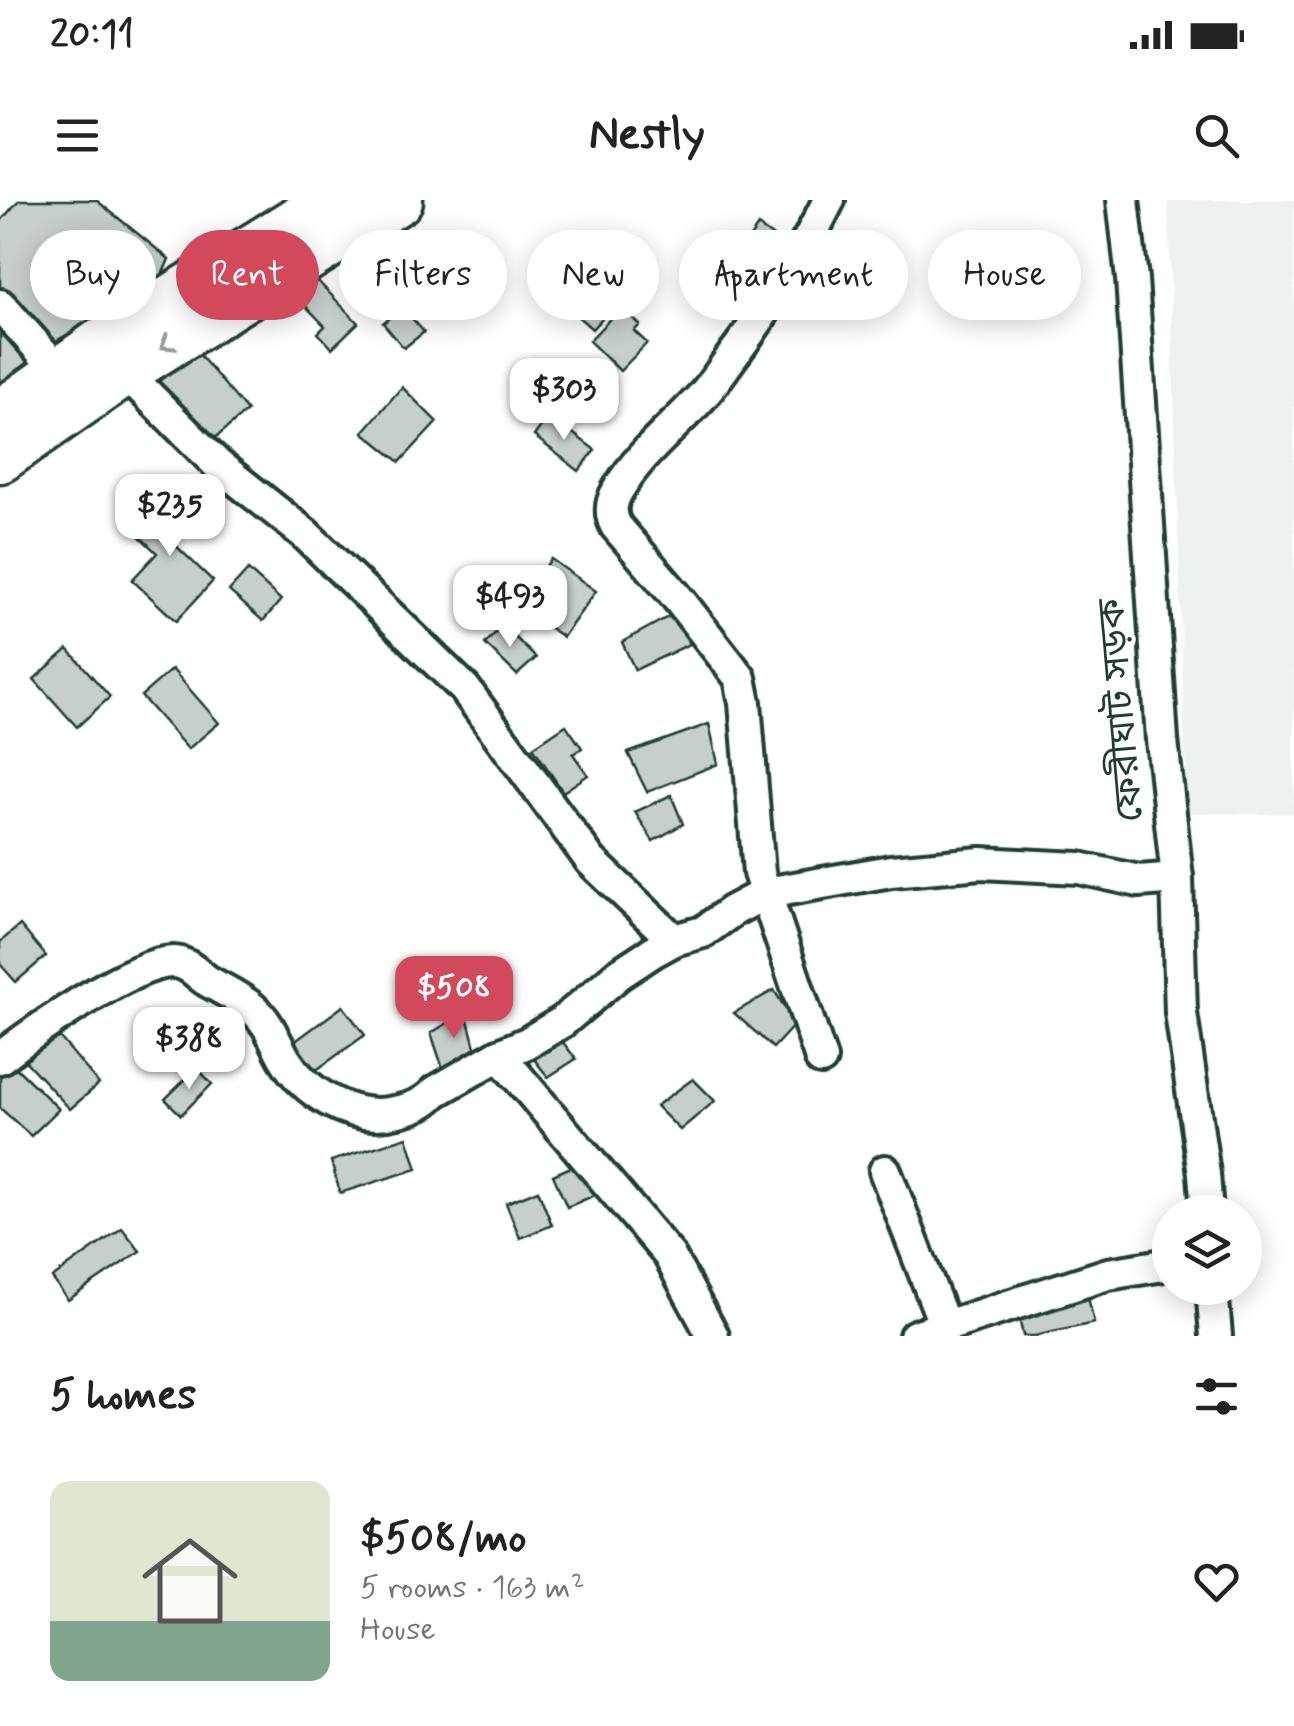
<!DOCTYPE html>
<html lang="en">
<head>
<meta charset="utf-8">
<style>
	body { margin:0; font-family:Mynerve,"Noto Sans Bengali",sans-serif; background:#f6f6f6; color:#222; height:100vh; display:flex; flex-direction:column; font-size:38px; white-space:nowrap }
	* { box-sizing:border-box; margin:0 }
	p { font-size:32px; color:#767676 }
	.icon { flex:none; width:55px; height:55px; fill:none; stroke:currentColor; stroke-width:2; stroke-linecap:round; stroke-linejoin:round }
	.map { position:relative; height:1136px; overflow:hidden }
	.panel { display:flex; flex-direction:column; background:#fff; flex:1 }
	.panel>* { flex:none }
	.banner { position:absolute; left:30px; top:30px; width:1235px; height:90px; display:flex; gap:20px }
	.controls { position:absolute; left:1152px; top:995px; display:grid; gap:20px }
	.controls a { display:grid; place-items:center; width:110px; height:110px; border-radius:50%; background:#fff; box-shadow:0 5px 25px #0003; font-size:50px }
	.price { position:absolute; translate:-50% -85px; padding:0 22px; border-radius:20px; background:#fff; color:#222; font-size:32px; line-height:65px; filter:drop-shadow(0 2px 5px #0008) }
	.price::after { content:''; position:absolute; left:50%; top:60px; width:30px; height:22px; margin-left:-15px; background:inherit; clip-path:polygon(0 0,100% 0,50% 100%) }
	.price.selected { background:#d1495b; color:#fff }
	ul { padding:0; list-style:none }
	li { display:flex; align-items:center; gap:30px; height:250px; padding:0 50px }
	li+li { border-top:2px solid #e0e0e0 }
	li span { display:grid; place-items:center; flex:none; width:280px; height:200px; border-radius:20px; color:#555 }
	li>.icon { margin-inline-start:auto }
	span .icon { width:120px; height:120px; fill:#fffc; stroke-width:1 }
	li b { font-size:42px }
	h2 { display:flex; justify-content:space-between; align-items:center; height:120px; padding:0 50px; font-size:42px }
	.tag { padding:0 35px; border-radius:45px; background:#fff; box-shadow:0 5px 25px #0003; font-size:35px; line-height:90px }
	.tag.selected { background:#d1495b; color:#fff }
	.status { display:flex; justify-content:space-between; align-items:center; height:70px; padding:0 50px; background:#fff; direction:ltr }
	.status svg { height:28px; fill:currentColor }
	header { display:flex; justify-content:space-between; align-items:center; height:130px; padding:0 50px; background:#fff; font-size:45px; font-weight:700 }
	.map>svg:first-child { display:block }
	.built { fill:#eef1f0 }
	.building { fill:#c7cfcc; stroke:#1f3d34; stroke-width:2.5 }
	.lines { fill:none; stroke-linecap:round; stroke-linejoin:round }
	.street-casing { stroke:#1f3d34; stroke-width:38 }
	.primary-casing { stroke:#1f3d34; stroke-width:55 }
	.street { stroke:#fff; stroke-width:30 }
	.primary { stroke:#fff; stroke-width:48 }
	.oneway { stroke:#8f9e9a }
	.labels { text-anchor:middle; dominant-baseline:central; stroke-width:8; stroke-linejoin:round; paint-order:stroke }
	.street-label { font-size:38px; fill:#1f3d34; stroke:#fff }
</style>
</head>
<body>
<div class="status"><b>20:11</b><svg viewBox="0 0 49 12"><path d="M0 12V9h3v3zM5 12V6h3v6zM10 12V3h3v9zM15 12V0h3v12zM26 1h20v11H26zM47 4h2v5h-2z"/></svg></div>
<header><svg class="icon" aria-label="menu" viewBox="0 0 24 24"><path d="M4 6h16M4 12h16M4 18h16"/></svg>Nestly<svg class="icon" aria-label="search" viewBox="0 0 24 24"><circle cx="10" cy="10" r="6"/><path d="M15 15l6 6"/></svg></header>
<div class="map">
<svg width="1294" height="1136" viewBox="0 0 1294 1136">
	<rect width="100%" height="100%" fill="#fff"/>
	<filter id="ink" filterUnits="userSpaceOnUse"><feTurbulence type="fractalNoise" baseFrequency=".01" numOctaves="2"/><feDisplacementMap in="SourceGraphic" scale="20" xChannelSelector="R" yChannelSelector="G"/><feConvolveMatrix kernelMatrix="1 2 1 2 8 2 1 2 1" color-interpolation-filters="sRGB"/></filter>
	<g filter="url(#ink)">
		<!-- built -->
		<polygon class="built" points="1168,0 1294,0 1294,614 1187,613"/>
		<!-- building -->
		<g class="building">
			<polygon points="19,0 96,0 169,59 158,85 52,143 0,89 0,22"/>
			<polygon points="758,26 786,46 754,90 726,71"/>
			<polygon points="313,76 358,123 332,148 318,133 325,126 294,94"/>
			<polygon points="607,78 624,94 592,129 575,114"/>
			<polygon points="402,107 424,132 404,148 383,123"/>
			<polygon points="621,107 640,125 634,131 647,143 620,171 589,141"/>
			<polygon points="0,125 41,164 0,204"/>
			<polygon points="193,147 247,211 205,247 150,183"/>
			<polygon points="402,187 437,222 400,262 363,232"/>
			<polygon points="549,215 595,250 579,271 534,236"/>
			<polygon points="169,291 197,317 173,343 213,381 176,421 132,380 157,353 133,330"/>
			<polygon points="551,359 596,391 563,437 517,405"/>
			<polygon points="248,370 281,400 263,421 229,391"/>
			<polygon points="679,411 694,442 635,470 622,442"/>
			<polygon points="503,425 536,458 517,475 485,444"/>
			<polygon points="68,449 110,497 77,527 34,479"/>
			<polygon points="172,469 219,523 188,549 141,496"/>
			<polygon points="709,524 718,564 647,592 628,553"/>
			<polygon points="566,525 582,548 573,554 588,575 563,592 533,547"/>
			<polygon points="671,595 683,624 653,641 635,612"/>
			<polygon points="20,725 46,756 16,782 0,764 0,742"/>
			<polygon points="774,790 795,824 773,848 734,813"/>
			<polygon points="343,806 365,835 315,871 294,842"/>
			<polygon points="466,812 476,851 443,869 431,833"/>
			<polygon points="51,827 99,884 70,909 19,854"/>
			<polygon points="555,832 576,859 548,877 527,850"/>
			<polygon points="7,859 59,909 31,936 0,908 0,864"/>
			<polygon points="197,868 212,884 181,915 165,899"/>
			<polygon points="693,879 715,901 680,930 656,906"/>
			<polygon points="407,937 417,969 340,993 331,961"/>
			<polygon points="580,963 595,995 567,1007 553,975"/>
			<polygon points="538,990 552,1025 520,1038 506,1003"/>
			<polygon points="122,1028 140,1051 68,1100 52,1078"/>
			<polygon points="1088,1097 1094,1123 1035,1136 1023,1136 1018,1113"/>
		</g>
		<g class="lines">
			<!-- street casing -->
			<g class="street-casing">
				<g id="street">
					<polyline points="1123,0 1132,79 1162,540 1177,678 1181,813 1204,974 1207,1012"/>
					<polyline points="0,105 60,172"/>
					<polyline points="114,161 218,265 305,334 465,489 591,661 674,740"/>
					<polyline points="499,855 669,1055 713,1136"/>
					<path d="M0 858C33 832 133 762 173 762 187 762 195 772 206 780 221 789 238 796 252 808 270 823 274 840 285 859 305 892 348 919 388 913 406 910 423 906 435 892L499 855 527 843 562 822 619 774 654 751 674 740 703 732 732 711 766 693 891 671 981 663 1079 668 1139 681 1177 678"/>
					<path d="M821 859 759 673 745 503 740 478 676 396 616 326C609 313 611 302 618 290 640 252 676 226 705 193 716 180 726 164 737 150 772 102 803 53 829 0"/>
					<polyline points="885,971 945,1126"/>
					<polyline points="1212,1088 1216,1136"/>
					<polyline points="915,1136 1108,1074 1170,1064"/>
				</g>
			</g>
			<!-- primary casing -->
			<g class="primary-casing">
				<g id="primary">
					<polyline points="0,215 98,145 331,0"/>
					<polyline points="0,258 125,171 398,0"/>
				</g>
			</g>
			<!-- street -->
			<use href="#street" class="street"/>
			<!-- primary -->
			<use href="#primary" class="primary"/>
		</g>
		<!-- one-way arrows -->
		<defs><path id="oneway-chevron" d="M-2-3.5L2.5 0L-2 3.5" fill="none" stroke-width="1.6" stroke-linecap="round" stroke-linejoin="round" transform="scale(2.5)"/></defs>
		<use class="oneway" href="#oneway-chevron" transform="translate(167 144) rotate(148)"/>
	</g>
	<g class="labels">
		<!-- street labels -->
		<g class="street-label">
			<text transform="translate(1122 510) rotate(-95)">ফেরীঘাট সড়ক</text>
		</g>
	</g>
</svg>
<div class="controls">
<a><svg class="icon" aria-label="layers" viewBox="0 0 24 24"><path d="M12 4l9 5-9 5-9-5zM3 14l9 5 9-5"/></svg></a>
</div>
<b class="price" style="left:564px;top:243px">$303</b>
<b class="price" style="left:170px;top:359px">$235</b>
<b class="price" style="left:510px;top:450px">$493</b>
<b class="price selected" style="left:454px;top:841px">$508</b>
<b class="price" style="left:189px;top:892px">$388</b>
<div class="banner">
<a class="tag">Buy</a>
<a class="tag selected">Rent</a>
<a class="tag">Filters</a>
<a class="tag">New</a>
<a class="tag">Apartment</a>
<a class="tag">House</a>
</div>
</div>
<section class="panel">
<h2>5 homes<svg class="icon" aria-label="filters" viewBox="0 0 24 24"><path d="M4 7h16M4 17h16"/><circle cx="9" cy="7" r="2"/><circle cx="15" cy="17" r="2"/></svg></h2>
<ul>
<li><span style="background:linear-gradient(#dfe7d0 70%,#7fa58c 0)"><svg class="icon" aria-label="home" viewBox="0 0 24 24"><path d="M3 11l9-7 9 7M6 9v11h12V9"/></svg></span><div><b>$508/mo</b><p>5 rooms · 163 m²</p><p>House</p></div><svg class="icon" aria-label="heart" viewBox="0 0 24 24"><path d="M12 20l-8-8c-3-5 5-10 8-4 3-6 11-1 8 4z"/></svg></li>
</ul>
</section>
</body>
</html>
